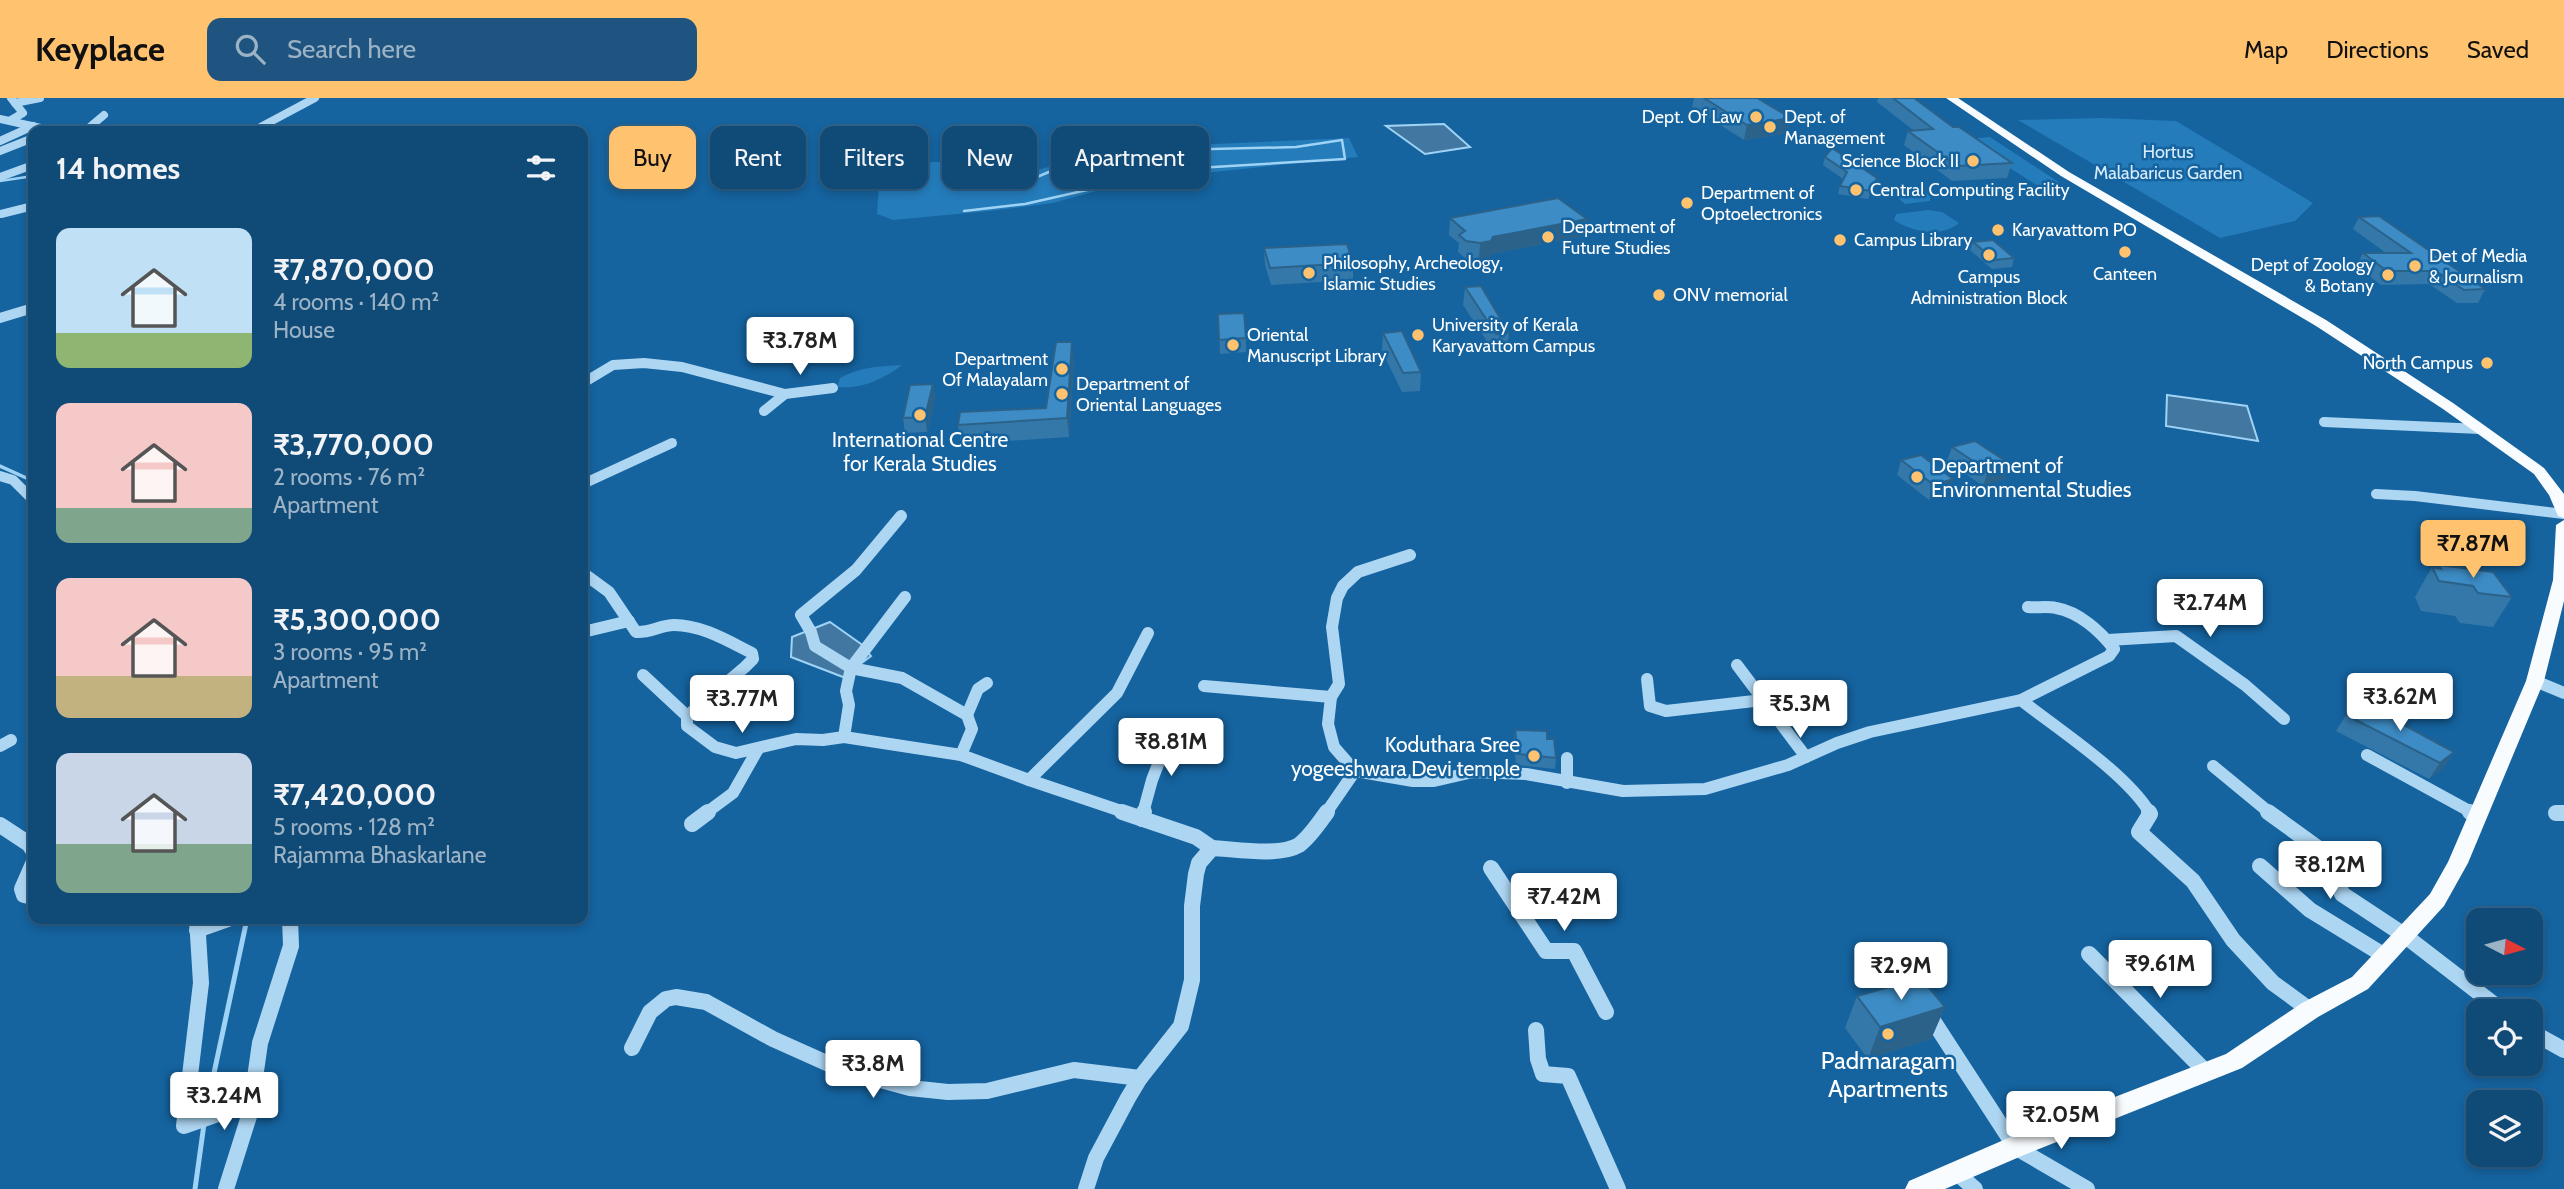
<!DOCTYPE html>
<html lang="en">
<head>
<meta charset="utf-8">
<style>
	body { margin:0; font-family:Cabin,sans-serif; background:#1e547f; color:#f1f3f6; height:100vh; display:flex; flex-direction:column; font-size:26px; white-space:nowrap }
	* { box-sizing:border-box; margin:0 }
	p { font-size:23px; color:#9cb3c6 }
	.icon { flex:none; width:38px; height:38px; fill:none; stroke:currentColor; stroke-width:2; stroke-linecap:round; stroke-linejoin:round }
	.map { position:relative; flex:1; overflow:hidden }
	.details { position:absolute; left:28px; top:28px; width:560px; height:798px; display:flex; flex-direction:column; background:#104a77; border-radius:14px; box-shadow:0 4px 10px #0003,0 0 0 2px #306289 }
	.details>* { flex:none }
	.top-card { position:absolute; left:609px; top:28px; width:665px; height:63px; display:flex; gap:14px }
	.needle { width:46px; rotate:96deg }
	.controls { position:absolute; left:2466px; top:810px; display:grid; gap:14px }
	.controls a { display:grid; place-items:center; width:77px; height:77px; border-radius:14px; background:#104a77; box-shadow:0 4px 10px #0003,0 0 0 2px #306289; font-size:35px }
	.price { position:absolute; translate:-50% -60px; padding:0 16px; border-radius:7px; background:#fff; color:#222; font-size:23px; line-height:46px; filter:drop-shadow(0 2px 4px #0008) }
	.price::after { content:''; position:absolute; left:50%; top:42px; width:21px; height:16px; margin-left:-10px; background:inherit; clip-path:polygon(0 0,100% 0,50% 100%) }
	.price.on { background:#ffc36f; color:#111 }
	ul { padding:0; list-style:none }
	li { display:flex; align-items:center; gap:21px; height:175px; padding:0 28px }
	li span { display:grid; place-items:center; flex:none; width:196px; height:140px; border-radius:14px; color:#555 }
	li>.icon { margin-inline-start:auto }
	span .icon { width:84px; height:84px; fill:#fffc; stroke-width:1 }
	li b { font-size:30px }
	h2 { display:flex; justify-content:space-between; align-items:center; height:84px; padding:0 28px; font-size:30px }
	.chip { padding:0 24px; border-radius:14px; background:#104a77; box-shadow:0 4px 10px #0003,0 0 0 2px #306289; font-size:24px; line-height:63px }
	.chip.on { background:#ffc36f; color:#111 }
	header { display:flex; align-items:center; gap:42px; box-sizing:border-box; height:98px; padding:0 35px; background:#ffc36f; color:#111 }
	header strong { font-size:33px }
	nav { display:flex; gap:38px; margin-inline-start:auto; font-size:24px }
	.search { width:490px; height:63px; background:#1e547f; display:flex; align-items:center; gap:18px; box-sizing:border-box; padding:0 24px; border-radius:14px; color:#9cb3c6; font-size:26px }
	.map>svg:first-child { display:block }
	.green { fill:#247cbb }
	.water { fill:#4177a1; stroke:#9fd3f6; stroke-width:2 }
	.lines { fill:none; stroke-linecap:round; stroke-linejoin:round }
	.stream-far2 { stroke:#9fd3f6; stroke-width:2.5 }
	.stream-far1 { stroke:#9fd3f6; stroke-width:3.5 }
	.stream { stroke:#9fd3f6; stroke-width:5 }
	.minor-far3 { stroke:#add6f3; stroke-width:8 }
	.minor-far2 { stroke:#add6f3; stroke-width:10 }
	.minor-far1 { stroke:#add6f3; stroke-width:12 }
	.minor { stroke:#add6f3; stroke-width:16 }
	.major { fill:#f9fcff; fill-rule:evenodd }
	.wall { fill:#3478a9 }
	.shaded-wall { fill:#2b628a }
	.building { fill:#3d8cc5; stroke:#2b628a; stroke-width:2 }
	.poi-dot { fill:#ffc36f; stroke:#15639f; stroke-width:2.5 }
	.labels { text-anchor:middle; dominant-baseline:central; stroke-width:5; stroke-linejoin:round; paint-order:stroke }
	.far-poi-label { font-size:18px; fill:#fff; stroke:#15639f; text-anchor:start }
	.far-park-label { font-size:18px; fill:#d5ecfd; stroke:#15639f }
	.poi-label { font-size:21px; fill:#fff; stroke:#15639f }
	.near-poi-label { font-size:24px; fill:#fff; stroke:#15639f }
</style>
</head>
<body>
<header>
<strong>Keyplace</strong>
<div class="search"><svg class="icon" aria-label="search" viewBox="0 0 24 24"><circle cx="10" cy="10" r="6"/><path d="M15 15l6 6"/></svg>Search here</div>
<nav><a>Map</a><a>Directions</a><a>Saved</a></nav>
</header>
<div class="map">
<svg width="2564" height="1091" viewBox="0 0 2564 1091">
	<rect width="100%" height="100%" fill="#15639f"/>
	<!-- green -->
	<g class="green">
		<polygon points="2102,20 2176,23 2313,105 2295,123 2220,140 2018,22"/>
		<polygon points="1990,39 2060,85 2041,90 1965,41"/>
		<polygon points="1349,40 1358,59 1136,82 1053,105 989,113 893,122 877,116 880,70 896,63 976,65 1037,72 1092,58 1192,47"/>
		<polygon points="1912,87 1930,97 1930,103 1905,106 1898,100 1897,91"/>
		<path d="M1928 112 1942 114 1959 125C1942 140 1911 134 1894 122L1896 116Z"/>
		<path d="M902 267C884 281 860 292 837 289L840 280C860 269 880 268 902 267Z"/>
	</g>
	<!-- water -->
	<g class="water">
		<polygon points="1444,26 1470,49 1425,56 1386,28"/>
		<polygon points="2167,297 2247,308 2258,343 2166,328"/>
		<polygon points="830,524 861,546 871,558 843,579 791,559 792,539"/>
	</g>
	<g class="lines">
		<!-- stream-far2 -->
		<g class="stream-far2">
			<polyline points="0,83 33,78"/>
			<polyline points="964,113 1025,106 1180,71 1345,61 1342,42 1296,49 1172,52 1056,71 1037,79 1022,77 989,63 966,61"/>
		</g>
		<!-- stream-far1 -->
		<polyline class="stream-far1" points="0,368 33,383"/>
		<!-- stream -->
		<g class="stream">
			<polyline points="205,1017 247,821"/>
			<polyline points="195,1091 204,1026"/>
		</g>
		<!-- minor-far3 -->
		<g class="minor-far3">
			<polyline points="11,0 23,15 11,22"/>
			<polyline points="15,5 40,0"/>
			<polyline points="0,21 54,33"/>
			<polyline points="85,33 104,17"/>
			<polyline points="253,33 315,0"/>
			<polyline points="0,43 33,28"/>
			<polyline points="0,53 33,40"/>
			<polyline points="0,79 33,67"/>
			<polyline points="1,116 33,108"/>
		</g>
		<!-- minor-far2 -->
		<g class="minor-far2">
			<polyline points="0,220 33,210"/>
			<polyline points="583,285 613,267 644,265 682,269 785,296 833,290"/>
			<polyline points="764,313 785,296"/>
			<polyline points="2324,324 2480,331"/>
			<polyline points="0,378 13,382 33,402"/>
			<polyline points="583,386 672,345"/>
			<polyline points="2376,396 2415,398 2564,416"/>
		</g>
		<!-- minor-far1 -->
		<g class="minor-far1">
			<polyline points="901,418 856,472 801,517 811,534 815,548 851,570 902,580 967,617 972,631 961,657"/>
			<path d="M1410 457 1358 474 1343 488 1337 500 1332 529 1339 586 1331 599 1328 626 1334 649 1355 673 1413 683H1434L1473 674 1526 676 1623 693 1705 691 1788 667 1837 645 1870 634 2021 602C2059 632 2126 675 2150 715"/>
			<path d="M583 475 609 494 636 534C650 535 661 527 674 527 702 527 728 543 752 555L753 561 745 569 687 618V628L715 649 736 655 796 641 823 642 844 639 961 657 1029 682"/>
			<polyline points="583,534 629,523"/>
			<polyline points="2108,542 2176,538 2245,587 2284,621"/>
			<polyline points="1737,567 1806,659"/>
			<polyline points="643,577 687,618"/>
			<polyline points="1647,581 1650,608 1666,613 1763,602"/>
			<polyline points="2535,583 2564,595"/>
			<polyline points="1204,588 1331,599"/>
			<path d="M2021 602 2109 558 2114 551C2100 533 2079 514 2056 510 2047 508 2037 510 2028 509"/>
			<polyline points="967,617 978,591 987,585"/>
			<polyline points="844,639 849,607 846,593 851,570 905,499"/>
			<polyline points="0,648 11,642"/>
			<polyline points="2367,657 2473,715"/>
			<polyline points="1567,660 1567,685"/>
			<polyline points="2213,668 2270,715"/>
			<polyline points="706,715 733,695 758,651"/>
			<polyline points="1127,715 1029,682 1117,595 1148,535"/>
			<polyline points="1143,715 1152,682 1172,630"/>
			<polyline points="1326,715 1355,673"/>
			<polyline points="2556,715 2564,715"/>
		</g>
		<!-- minor -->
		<g class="minor">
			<polyline points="2149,714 2150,716 2139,734 2193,783 2233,842 2273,885 2310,912"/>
			<polyline points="2268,714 2344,769 2337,781 2342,796 2404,837 2504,914"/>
			<polyline points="2470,714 2478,718"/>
			<polyline points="2556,715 2564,715"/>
			<polyline points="1142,721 1144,714"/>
			<polyline points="692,726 708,714"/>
			<polyline points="0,727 29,746 33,752"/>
			<path d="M1212 750C1235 751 1279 759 1299 747 1310 739 1319 725 1327 714"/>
			<polyline points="33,766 22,791 24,797 33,799"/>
			<polyline points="2260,768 2310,812 2385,858"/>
			<polyline points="1491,770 1546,853 1574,853 1606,914"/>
			<polyline points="197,821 201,885 184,1028 252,1004"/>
			<polyline points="197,832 228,821"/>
			<polyline points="2089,856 2206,974"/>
			<polyline points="1894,861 1916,896"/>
			<polyline points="1928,915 2015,1049 2087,1091"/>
			<polyline points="1536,932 1538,961 1543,976 1568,978 1618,1091"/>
			<polyline points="2530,933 2564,952"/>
			<polyline points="632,950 650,914 666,901 676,899 706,904 773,941 840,971 910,990 948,994 987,993 1074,972 1140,980"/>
			<polyline points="1958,1076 1975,1091"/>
			<polyline points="226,1091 250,1015 260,945 291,848 290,821"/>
			<polyline points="1086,1091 1096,1060 1128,1000 1140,980 1181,928 1192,882 1192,808 1196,776 1199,765 1212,750 1196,739 1122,714"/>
		</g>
		<!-- major -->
		<g class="major">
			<polygon points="1946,0 1958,0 2069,74 2326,222 2453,305 2544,370 2564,396 2564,420 2558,418 2549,397 2534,376 2443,311 2316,228 2061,78"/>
			<polygon points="2564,422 2564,503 2544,583 2468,765 2444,808 2368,891 2318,919 2242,970 2024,1057 1945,1091 1905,1091 1909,1083 2006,1041 2226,956 2302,905 2352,879 2430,796 2448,764 2526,583 2553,482 2556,427"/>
		</g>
	</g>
	<!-- wall -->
	<g class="wall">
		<polygon points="1694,0 1757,0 1788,35 1744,42 1692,9"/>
		<polygon points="1878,0 1914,0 1953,29 2012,65 2007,80 1952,83 1904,47 1908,33 1913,32 1877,4"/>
		<polygon points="1825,59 1875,88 1868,101 1838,96 1840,88 1843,81 1823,67"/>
		<polygon points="2359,119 2485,191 2478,205 2457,205 2429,186 2381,187 2356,168 2363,155 2386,155 2353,131"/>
		<polygon points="1450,120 1587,121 1585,138 1491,156 1489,160 1479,162 1465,160 1458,154 1459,145 1449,137"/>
		<polygon points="1973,144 2014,160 2012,169 1992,171 1970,152"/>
		<polygon points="1264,150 1353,165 1353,182 1271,187 1265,167"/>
		<polygon points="1465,189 1509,235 1507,253 1494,254 1463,207"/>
		<polygon points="1218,216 1246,240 1246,254 1220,256"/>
		<polygon points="1383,235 1421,274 1420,293 1402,294 1382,253"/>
		<polygon points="1074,262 1069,339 961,346 958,327 1046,310"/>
		<polygon points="933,286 935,300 927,334 905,335 903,320"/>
		<polygon points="1952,349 2005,381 1983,388 1947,363"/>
		<polygon points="1901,362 1948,396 1929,402 1897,377"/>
		<polygon points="2439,467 2512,499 2493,529 2460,525 2455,518 2421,513 2415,499 2432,469 2437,470"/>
		<polygon points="2346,617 2454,654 2443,670 2429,681 2336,633"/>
		<polygon points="1515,632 1547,641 1556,660 1555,671 1516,667 1514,642"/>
		<polygon points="1857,898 1945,909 1931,941 1868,961 1845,930"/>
	</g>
	<!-- shaded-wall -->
	<g class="shaded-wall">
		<polygon points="1791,20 1788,35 1744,42 1747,27"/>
		<polygon points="1877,80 1875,88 1868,101 1871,93"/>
		<polygon points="1587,121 1585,138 1491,156 1489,160 1479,162 1480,145 1493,139"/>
		<polygon points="1072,244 1074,262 1069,339 1067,320"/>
		<polygon points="933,286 935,300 927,334 925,319"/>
		<polygon points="2010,366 2005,381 1983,388 1988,373"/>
		<polygon points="1953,381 1948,396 1929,402 1934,387"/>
		<polygon points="2454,654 2443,670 2429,681 2440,665"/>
		<polygon points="1945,909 1931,941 1868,961 1880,929"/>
	</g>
	<!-- building -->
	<g class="building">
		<polygon points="1704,0 1757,0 1791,20 1747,27"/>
		<polygon points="1893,0 1914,0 1953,29 1959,29 2012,65 1957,68 1908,33 1933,31"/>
		<polygon points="1832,50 1877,80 1871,93 1840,88 1847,74 1825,59"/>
		<polygon points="1558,100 1587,121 1493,139 1491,143 1480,145 1466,143 1459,137 1465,133 1450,120"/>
		<polygon points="2379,118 2485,191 2464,192 2436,173 2387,173 2363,155 2411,155 2359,119"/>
		<polygon points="1993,142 2014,160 1995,162 1973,144"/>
		<polygon points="1347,146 1353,165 1270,170 1264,150"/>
		<polygon points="1481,188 1509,235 1496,236 1465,189"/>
		<polygon points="1244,215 1246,240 1219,242 1218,216"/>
		<polygon points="1402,233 1421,274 1403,275 1383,235"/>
		<polygon points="1056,244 1072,244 1067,320 958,327 960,314 1046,310"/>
		<polygon points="933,286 925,319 903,320 910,287"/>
		<polygon points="1975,343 2010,366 1988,373 1952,349"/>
		<polygon points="1921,357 1953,381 1934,387 1901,362"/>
		<polygon points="2439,467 2493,474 2512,499 2478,495 2473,488 2439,483 2432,469 2441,471"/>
		<polygon points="2363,605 2454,654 2440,665 2346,617"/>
		<polygon points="1515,632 1547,633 1547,641 1554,641 1556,660 1518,656"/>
		<polygon points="1921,880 1945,909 1880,929 1857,898"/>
	</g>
	<!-- markers -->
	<g class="poi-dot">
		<circle cx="1756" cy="19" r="7"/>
		<circle cx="1770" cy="29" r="7"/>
		<circle cx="1973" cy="63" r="7"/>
		<circle cx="1856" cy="92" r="7"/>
		<circle cx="1687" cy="105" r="7"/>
		<circle cx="1998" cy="132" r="7"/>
		<circle cx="1548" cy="139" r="7"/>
		<circle cx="1840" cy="142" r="7"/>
		<circle cx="2125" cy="154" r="7"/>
		<circle cx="1989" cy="157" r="7"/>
		<circle cx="2415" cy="168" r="7"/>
		<circle cx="1309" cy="175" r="7"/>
		<circle cx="2388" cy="177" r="7"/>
		<circle cx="1659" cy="197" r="7"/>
		<circle cx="1418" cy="237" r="7"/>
		<circle cx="1233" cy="247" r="7"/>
		<circle cx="2487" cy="265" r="7"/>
		<circle cx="1062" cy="271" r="7"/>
		<circle cx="1062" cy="296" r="7"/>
		<circle cx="920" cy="317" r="7"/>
		<circle cx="1917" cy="379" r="7"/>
		<circle cx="1534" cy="658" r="7"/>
		<circle cx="1888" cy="936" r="7"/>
	</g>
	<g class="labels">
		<!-- far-poi labels -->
		<g class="far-poi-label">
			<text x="1742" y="19" text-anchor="end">Dept. Of Law</text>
			<text x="1784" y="19">Dept. of<tspan x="1784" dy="21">Management</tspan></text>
			<text x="1959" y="63" text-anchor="end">Science Block II</text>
			<text x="1870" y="92">Central Computing Facility</text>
			<text x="1701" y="95">Department of<tspan x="1701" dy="21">Optoelectronics</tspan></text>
			<text x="1562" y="129">Department of<tspan x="1562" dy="21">Future Studies</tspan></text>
			<text x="2012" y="132">Karyavattom PO</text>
			<text x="1854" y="142">Campus Library</text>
			<text x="2429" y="158">Det of Media<tspan x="2429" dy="21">&amp; Journalism</tspan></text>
			<text x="1323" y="165">Philosophy, Archeology,<tspan x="1323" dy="21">Islamic Studies</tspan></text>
			<text x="2374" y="167" text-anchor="end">Dept of Zoology<tspan x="2374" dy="21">&amp; Botany</tspan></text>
			<text x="2125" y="176" text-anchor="middle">Canteen</text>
			<text x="1989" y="179" text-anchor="middle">Campus<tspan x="1989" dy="21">Administration Block</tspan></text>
			<text x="1673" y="197">ONV memorial</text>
			<text x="1432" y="227">University of Kerala<tspan x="1432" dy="21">Karyavattom Campus</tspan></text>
			<text x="1247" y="237">Oriental<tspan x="1247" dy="21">Manuscript Library</tspan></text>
			<text x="1048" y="261" text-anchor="end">Department<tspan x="1048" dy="21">Of Malayalam</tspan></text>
			<text x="2473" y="265" text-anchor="end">North Campus</text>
			<text x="1076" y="286">Department of<tspan x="1076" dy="21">Oriental Languages</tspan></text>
		</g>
		<!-- far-park labels -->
		<g class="far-park-label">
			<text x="2168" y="54">Hortus<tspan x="2168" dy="21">Malabaricus Garden</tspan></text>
		</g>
		<!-- poi labels -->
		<g class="poi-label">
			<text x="920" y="341">International Centre<tspan x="920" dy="24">for Kerala Studies</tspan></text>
			<text x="1931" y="367" text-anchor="start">Department of<tspan x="1931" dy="24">Environmental Studies</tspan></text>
			<text x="1520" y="646" text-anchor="end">Koduthara Sree<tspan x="1520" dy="24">yogeeshwara Devi temple</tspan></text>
		</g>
		<!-- near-poi labels -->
		<g class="near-poi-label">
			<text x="1888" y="962">Padmaragam<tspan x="1888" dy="28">Apartments</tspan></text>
		</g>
	</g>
</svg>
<div class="controls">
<a><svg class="needle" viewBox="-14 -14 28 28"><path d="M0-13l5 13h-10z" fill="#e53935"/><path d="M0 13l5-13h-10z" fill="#9cb3c6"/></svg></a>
<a><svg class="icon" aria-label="locate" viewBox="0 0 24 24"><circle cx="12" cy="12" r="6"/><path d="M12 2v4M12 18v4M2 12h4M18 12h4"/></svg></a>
<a><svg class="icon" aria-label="layers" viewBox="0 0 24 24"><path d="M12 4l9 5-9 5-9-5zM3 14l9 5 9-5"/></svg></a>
</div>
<b class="price" style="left:800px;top:279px">₹3.78M</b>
<b class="price on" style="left:2473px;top:482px">₹7.87M</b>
<b class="price" style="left:2210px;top:541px">₹2.74M</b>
<b class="price" style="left:2400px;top:635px">₹3.62M</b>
<b class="price" style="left:742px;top:637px">₹3.77M</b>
<b class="price" style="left:1800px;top:642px">₹5.3M</b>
<b class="price" style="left:1171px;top:680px">₹8.81M</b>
<b class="price" style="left:2330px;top:803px">₹8.12M</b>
<b class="price" style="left:1564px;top:835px">₹7.42M</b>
<b class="price" style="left:2160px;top:902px">₹9.61M</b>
<b class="price" style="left:1901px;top:904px">₹2.9M</b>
<b class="price" style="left:873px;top:1002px">₹3.8M</b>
<b class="price" style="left:224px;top:1034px">₹3.24M</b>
<b class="price" style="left:2061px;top:1053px">₹2.05M</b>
<div class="top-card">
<a class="chip on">Buy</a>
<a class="chip">Rent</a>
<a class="chip">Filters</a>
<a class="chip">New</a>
<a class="chip">Apartment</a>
</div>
<section class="details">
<h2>14 homes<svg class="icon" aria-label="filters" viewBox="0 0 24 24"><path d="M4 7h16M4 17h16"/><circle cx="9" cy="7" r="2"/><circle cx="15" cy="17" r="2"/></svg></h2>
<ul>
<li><span style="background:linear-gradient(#bfe0f5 75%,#8fb573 0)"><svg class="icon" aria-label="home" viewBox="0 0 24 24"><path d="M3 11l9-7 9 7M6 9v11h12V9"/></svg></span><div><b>₹7,870,000</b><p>4 rooms · 140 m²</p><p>House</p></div></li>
<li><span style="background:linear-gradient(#f6c9c9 75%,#7fa58c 0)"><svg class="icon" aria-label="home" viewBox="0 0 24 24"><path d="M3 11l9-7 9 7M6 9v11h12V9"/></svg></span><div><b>₹3,770,000</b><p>2 rooms · 76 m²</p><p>Apartment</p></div></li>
<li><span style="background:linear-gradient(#f6c9c9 70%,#c2b280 0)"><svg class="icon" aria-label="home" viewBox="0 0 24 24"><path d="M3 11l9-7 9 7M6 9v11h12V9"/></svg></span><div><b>₹5,300,000</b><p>3 rooms · 95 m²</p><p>Apartment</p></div></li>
<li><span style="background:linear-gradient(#c9d6e8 65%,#7fa58c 0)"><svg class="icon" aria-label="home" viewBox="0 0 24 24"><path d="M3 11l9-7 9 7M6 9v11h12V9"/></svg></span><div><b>₹7,420,000</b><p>5 rooms · 128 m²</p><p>Rajamma Bhaskarlane</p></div></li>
</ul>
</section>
</div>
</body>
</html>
